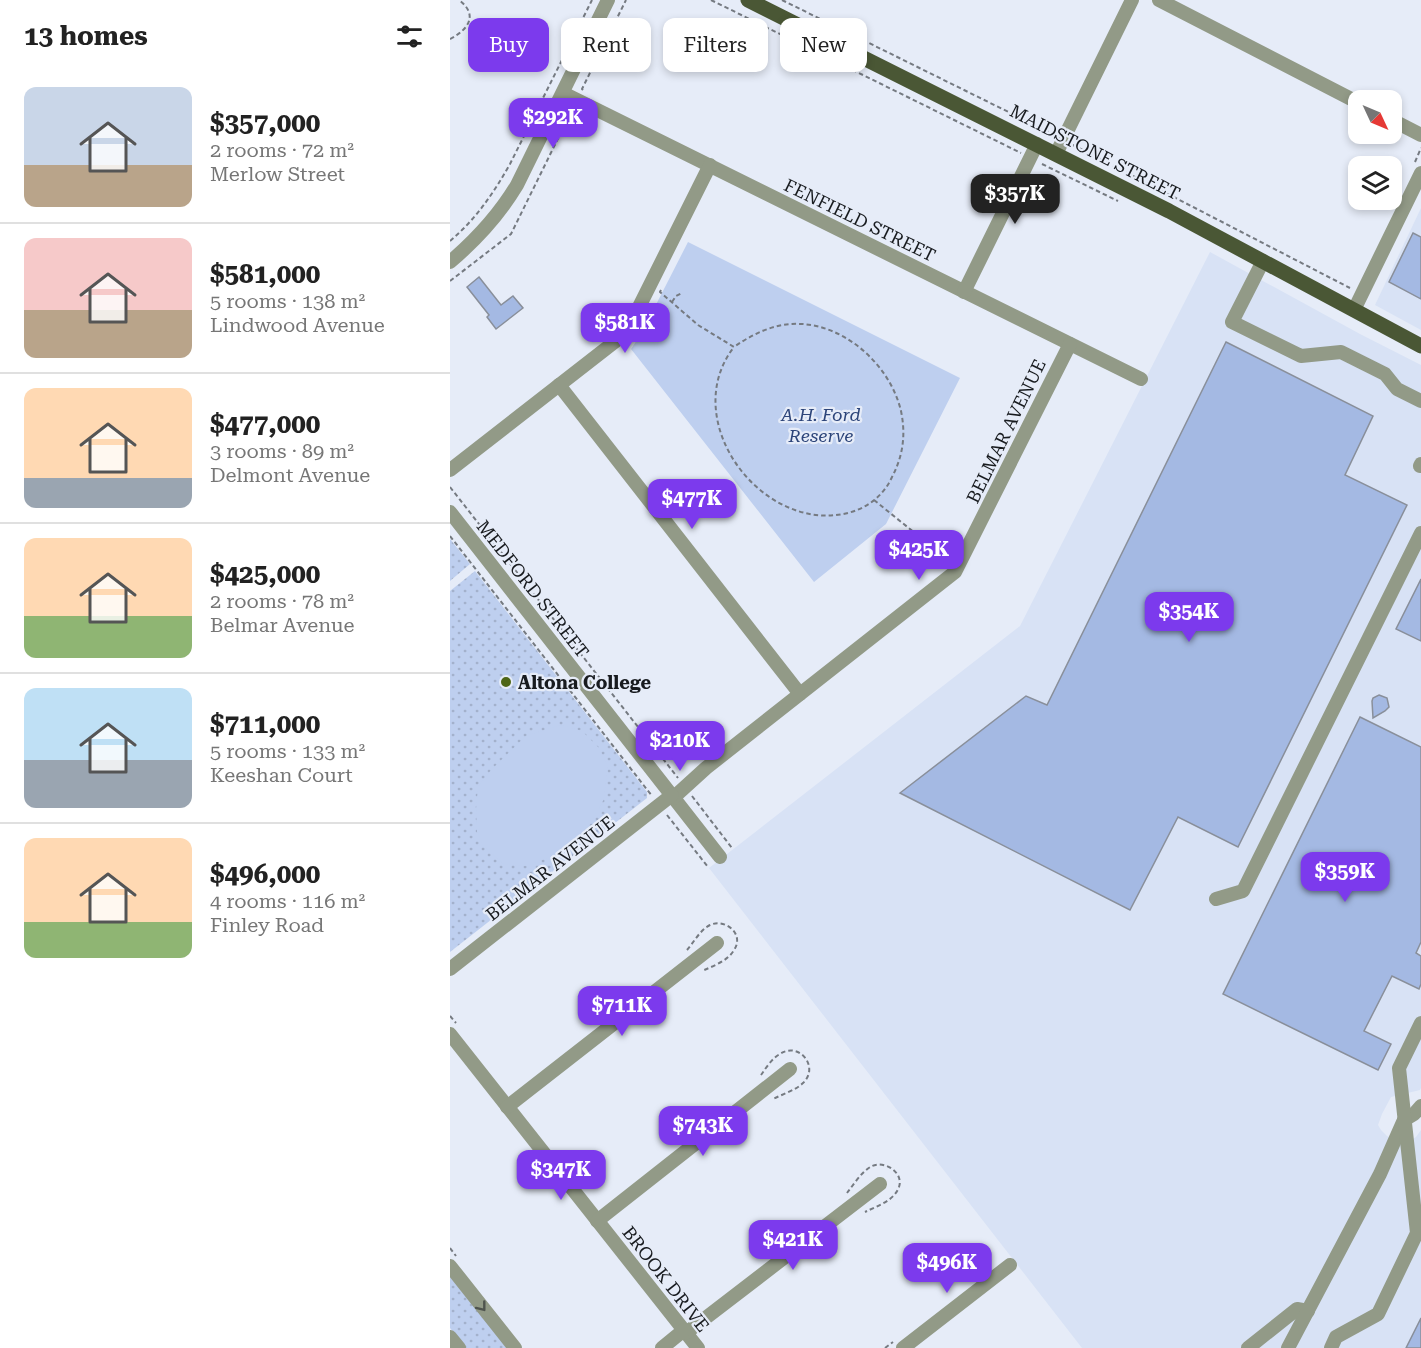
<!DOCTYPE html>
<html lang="en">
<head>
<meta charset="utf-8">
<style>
	body { margin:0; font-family:"Roboto Serif",serif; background:#f2f2f2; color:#222; height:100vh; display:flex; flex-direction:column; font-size:22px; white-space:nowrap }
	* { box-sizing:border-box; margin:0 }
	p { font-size:20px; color:#767676 }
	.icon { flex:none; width:33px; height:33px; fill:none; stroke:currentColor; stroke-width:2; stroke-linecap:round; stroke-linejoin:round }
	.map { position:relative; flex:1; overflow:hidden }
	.drawer { display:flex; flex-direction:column; background:#fff; width:450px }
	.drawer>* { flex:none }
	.hud { position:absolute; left:18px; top:18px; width:570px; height:54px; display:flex; gap:12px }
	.needle { width:39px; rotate:134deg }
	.fabs { position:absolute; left:898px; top:90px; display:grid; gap:12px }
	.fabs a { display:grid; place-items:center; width:54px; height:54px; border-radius:12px; background:#fff; box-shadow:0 3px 9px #0003; font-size:30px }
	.price { position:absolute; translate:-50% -51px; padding:0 14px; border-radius:12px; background:#7c3aed; color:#fff; font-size:20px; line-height:39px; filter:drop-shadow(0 2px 3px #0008) }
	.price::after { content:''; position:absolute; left:50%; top:36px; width:18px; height:14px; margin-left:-9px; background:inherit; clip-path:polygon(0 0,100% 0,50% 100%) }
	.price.on { background:#222; color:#fff }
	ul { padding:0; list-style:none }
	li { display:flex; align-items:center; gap:18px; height:150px; padding:0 24px }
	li+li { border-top:2px solid #e0e0e0 }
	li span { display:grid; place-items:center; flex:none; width:168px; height:120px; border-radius:12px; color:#555 }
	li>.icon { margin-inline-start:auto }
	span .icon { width:72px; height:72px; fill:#fffc; stroke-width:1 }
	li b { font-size:26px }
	h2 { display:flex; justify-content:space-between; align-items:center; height:72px; padding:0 24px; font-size:26px }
	.tag { padding:0 21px; border-radius:12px; background:#fff; box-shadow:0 3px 9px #0003; font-size:21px; line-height:54px }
	.tag.on { background:#7c3aed; color:#fff }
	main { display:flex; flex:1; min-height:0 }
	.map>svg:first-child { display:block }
	.built { fill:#d8e2f5 }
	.grass { fill:url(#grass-dots) }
	.green { fill:#becfef }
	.building { fill:#a4b9e3; stroke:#898f9a; stroke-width:1.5 }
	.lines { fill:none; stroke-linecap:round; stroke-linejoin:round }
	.path { stroke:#757a81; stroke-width:2; stroke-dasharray:4.5 3; stroke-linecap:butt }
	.minor { stroke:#929a87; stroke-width:14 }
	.major { stroke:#4a5735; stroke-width:15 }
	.oneway { stroke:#4f544e }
	.poi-dot { fill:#4e6616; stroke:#e6ecf8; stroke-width:2 }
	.labels { text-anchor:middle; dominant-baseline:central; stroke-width:4.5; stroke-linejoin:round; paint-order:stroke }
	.street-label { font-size:18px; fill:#181b1f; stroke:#e6ecf8 }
	.park-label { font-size:18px; font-style:italic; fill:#2d457a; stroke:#e6ecf8 }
	.poi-label { font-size:18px; font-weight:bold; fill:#181b1f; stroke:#e6ecf8; text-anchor:start }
</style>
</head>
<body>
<main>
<section class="drawer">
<h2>13 homes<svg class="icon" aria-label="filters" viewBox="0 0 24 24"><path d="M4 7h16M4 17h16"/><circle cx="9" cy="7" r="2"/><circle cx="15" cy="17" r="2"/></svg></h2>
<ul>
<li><span style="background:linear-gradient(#c9d6e8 65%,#b9a48a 0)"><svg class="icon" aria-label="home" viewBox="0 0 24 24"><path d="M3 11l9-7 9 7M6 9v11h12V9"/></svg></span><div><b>$357,000</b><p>2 rooms · 72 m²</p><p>Merlow Street</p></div></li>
<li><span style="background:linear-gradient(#f6c9c9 60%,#b9a48a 0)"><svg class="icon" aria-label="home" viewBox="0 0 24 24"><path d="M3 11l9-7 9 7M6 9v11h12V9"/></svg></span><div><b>$581,000</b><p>5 rooms · 138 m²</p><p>Lindwood Avenue</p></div></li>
<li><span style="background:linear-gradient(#ffd9b3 75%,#9aa5b1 0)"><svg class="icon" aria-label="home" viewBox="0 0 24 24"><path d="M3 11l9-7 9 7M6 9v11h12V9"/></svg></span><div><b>$477,000</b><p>3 rooms · 89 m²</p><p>Delmont Avenue</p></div></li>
<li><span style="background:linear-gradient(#ffd9b3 65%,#8fb573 0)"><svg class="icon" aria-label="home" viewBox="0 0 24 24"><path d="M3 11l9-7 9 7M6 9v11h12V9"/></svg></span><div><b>$425,000</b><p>2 rooms · 78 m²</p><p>Belmar Avenue</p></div></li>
<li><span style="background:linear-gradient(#bfe0f5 60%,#9aa5b1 0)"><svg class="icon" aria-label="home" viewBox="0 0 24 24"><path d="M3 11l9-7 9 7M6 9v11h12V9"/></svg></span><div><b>$711,000</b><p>5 rooms · 133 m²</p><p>Keeshan Court</p></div></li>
<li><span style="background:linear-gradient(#ffd9b3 70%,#8fb573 0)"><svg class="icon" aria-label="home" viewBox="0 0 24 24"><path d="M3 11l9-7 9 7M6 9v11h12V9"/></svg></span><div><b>$496,000</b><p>4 rooms · 116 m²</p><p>Finley Road</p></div></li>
</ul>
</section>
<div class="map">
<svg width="971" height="1348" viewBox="0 0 971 1348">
	<defs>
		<pattern id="grass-dots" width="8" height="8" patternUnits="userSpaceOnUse" patternTransform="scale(1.5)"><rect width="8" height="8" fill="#becfef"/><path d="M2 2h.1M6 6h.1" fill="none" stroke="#a3b1cc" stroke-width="1.8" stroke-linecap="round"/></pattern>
	</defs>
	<rect width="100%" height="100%" fill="#e6ecf8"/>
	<!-- built -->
	<g class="built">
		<polygon points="971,208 971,330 925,305"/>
		<polygon points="760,252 910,334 971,365 971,1088 970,1090 941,1097 932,1114 928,1125 931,1130 937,1136 945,1140 960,1141 966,1137 971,1130 971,1348 632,1348 259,868 570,626"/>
	</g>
	<!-- grass -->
	<g class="grass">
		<polygon points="0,539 20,564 0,581"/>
		<polygon points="25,571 197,792 197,798 0,952 0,591"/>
		<polygon points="0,1273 59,1348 16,1348 0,1328"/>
	</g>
	<!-- green -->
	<g class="green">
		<polygon points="238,242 510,378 436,524 364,582 181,349 191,334"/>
		<polygon points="110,725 132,731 149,748 158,767 154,799 141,823 123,842 100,857 75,866 54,864 34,847 27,832 26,809 28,787 41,770 76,736"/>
	</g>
	<!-- building -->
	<g class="building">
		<polygon points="963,233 971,237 971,299 939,282"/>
		<polygon points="29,277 51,305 63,296 73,308 46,329 37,317 39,315 17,287"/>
		<polygon points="776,342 923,416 895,475 957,505 788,847 728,817 680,910 450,793 576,696 597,705"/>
		<polygon points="971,579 971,641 946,629"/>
		<polygon points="929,695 937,698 939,707 935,711 923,718 922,701 923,698"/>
		<polygon points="910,717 971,747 971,942 966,953 971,956 971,984 969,989 942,976 914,1031 941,1044 928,1070 773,994"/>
		<polygon points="971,1318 971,1348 956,1348"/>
	</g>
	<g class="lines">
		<!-- path -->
		<g class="path">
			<polyline points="261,0 571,153"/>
			<polyline points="332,0 603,134"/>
			<path d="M0 39C18 30 29 15 9 0"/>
			<polyline points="133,90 132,89 176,0"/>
			<polyline points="919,95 930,100"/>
			<polyline points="623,145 900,288"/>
			<polyline points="965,162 971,148"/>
			<polyline points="592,164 668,201"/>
			<path d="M0 241C26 219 43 194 60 164L142 0"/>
			<polyline points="0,281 61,234 122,110"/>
			<path d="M211 290 210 292 248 325 284 347C301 335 321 325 342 324 392 321 440 364 451 411 456 435 453 456 442 477 433 497 415 510 393 514 309 530 228 419 284 347"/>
			<polyline points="222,302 226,296 232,293"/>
			<polyline points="0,487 228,778"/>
			<polyline points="424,500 497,559"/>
			<polyline points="0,536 202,796"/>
			<polyline points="242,796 282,848"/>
			<polyline points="217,815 258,867"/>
			<path d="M237 950C244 942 250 930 260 925 275 918 295 934 284 950 278 961 263 966 252 971"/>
			<polyline points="0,1016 6,1023"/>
			<path d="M311 1075C316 1068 322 1058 330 1054 349 1041 370 1067 353 1083 346 1090 333 1094 323 1099"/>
			<path d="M397 1193C404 1184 412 1171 422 1166 435 1160 454 1173 449 1187 444 1201 427 1206 415 1212"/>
			<polyline points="0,1248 6,1256"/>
			<polyline points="435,1348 443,1342"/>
		</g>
		<!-- minor -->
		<g class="minor">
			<polyline points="709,0 909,103"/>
			<polyline points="113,93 691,379"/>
			<polyline points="942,120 971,135"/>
			<polyline points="606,154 682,0"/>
			<polyline points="813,261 782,322 851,356 891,352 935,374 947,389 971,401"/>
			<path d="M0 262C27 239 49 215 67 185L158 0"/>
			<polyline points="514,292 587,144"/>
			<polyline points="904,310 971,173"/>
			<polyline points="109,385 350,694"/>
			<polyline points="970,466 971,464"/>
			<polyline points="0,470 176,333 260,165"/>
			<polyline points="0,512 270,857"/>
			<polyline points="223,798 256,768 505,572 620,344"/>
			<polyline points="766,899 793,891 971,533"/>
			<polyline points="0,969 222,795"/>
			<polyline points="0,1034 248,1348"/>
			<polyline points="57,1107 267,943"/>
			<polyline points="954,1120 964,1114 971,1106"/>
			<polyline points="147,1221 340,1069"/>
			<polyline points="0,1266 65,1348"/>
			<polyline points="236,1333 430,1184"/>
			<polyline points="0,1337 9,1348"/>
			<polyline points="212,1348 234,1330"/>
			<polyline points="453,1348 560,1265"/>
			<polyline points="798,1348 847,1309 858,1311"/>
			<polyline points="838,1348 930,1174 953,1122"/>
			<polyline points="881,1348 886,1337 928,1314 967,1233 949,1068 971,1023"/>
		</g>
		<!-- major -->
		<polyline class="major" points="298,0 719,211 971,346"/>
	</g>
	<!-- one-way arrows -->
	<defs><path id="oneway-chevron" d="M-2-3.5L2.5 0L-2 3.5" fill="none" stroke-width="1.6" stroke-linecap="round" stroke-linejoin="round" transform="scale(1.5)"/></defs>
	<use class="oneway" href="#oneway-chevron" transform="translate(32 1307) rotate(52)"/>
	<!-- markers -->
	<circle class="poi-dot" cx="56" cy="682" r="6"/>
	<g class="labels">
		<!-- street labels -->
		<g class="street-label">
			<text transform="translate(645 152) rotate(27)">MAIDSTONE STREET</text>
			<text transform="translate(410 220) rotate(26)">FENFIELD STREET</text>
			<text transform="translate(556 431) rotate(-64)">BELMAR AVENUE</text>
			<text transform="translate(83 589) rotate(52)">MEDFORD STREET</text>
			<text transform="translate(100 868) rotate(-38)">BELMAR AVENUE</text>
			<text transform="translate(216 1279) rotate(52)">BROOK DRIVE</text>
		</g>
		<!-- park labels -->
		<g class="park-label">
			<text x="371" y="414">A.H. Ford<tspan x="371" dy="21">Reserve</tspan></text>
		</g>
		<!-- poi labels -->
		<g class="poi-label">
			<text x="68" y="682">Altona College</text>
		</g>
	</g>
</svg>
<div class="fabs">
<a><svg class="needle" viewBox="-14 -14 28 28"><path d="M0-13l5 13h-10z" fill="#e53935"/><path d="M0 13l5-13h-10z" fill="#767676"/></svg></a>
<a><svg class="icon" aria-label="layers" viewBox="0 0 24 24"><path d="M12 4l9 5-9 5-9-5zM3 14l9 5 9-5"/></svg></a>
</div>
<b class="price" style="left:103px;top:149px">$292K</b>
<b class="price on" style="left:565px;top:225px">$357K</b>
<b class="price" style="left:175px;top:354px">$581K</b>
<b class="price" style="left:242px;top:530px">$477K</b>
<b class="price" style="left:469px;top:581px">$425K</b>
<b class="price" style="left:739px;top:643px">$354K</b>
<b class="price" style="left:230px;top:772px">$210K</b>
<b class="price" style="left:895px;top:903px">$359K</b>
<b class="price" style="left:172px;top:1037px">$711K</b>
<b class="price" style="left:253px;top:1157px">$743K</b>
<b class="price" style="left:111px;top:1201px">$347K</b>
<b class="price" style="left:343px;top:1271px">$421K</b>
<b class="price" style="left:497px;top:1294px">$496K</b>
<div class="hud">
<a class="tag on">Buy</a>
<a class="tag">Rent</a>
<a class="tag">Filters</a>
<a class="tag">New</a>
</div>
</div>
</main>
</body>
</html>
